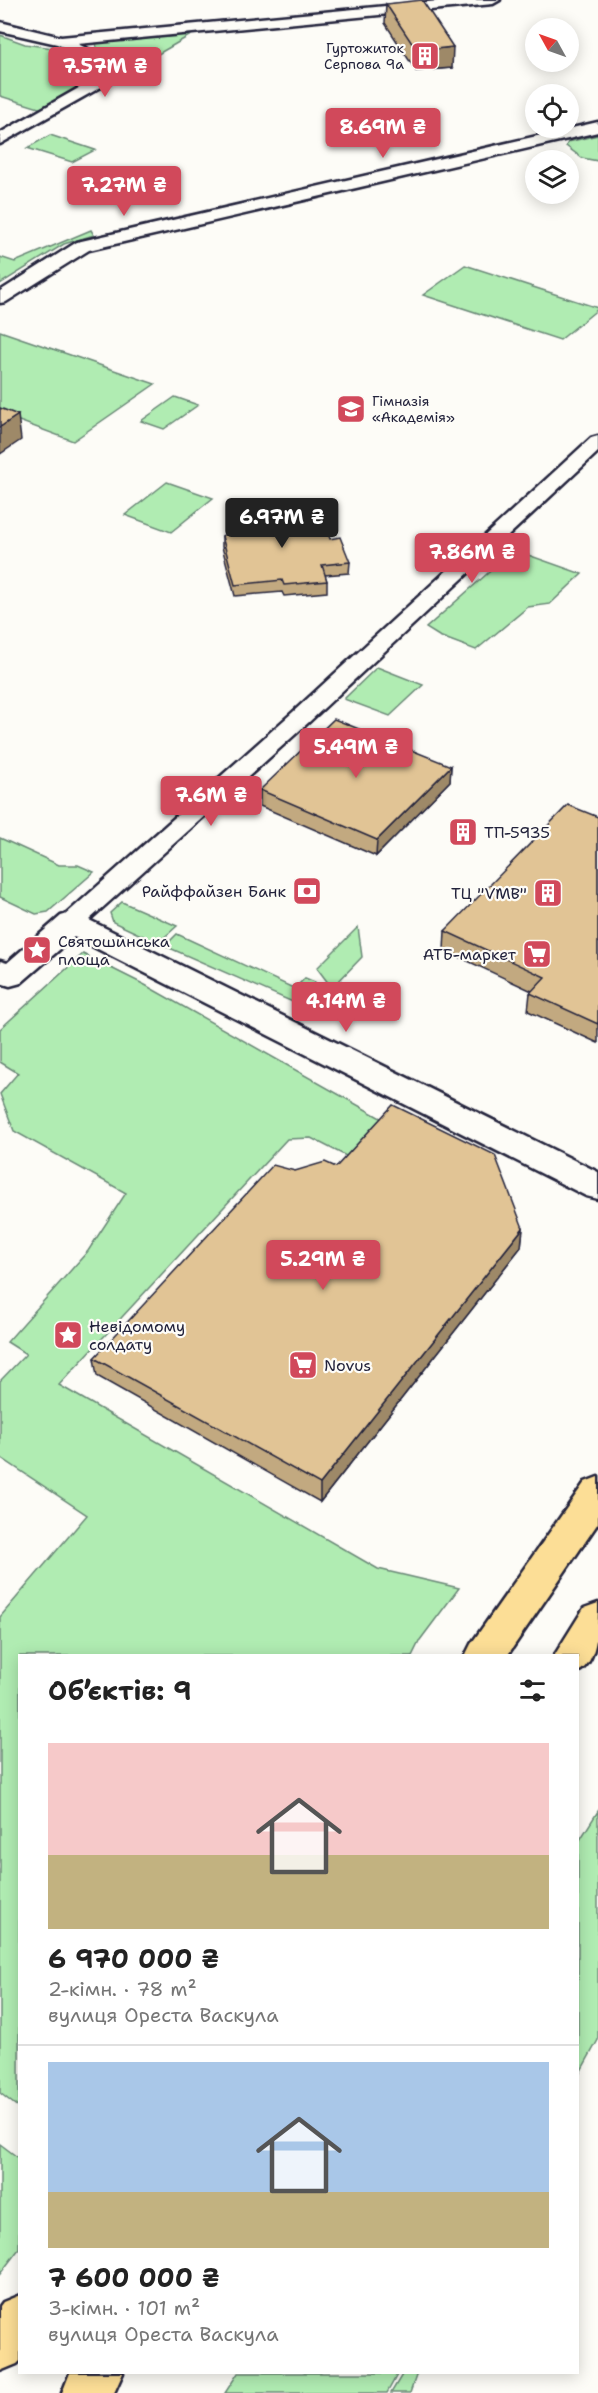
<!DOCTYPE html>
<html lang="uk">
<head>
<meta charset="utf-8">
<style>
	body { margin:0; font-family:"Shantell Sans",sans-serif; background:#f6f6f6; color:#222; height:100vh; display:flex; flex-direction:column; font-size:22px; white-space:nowrap }
	* { box-sizing:border-box; margin:0 }
	p { font-size:20px; color:#767676 }
	.icon { flex:none; width:33px; height:33px; fill:none; stroke:currentColor; stroke-width:2; stroke-linecap:round; stroke-linejoin:round }
	.map { position:relative; flex:1; overflow:hidden }
	.panel { position:absolute; left:18px; top:1654px; width:561px; height:720px; display:flex; flex-direction:column; background:#fff; border-radius:0px; box-shadow:0 3px 15px #0003 }
	.panel>* { flex:none }
	.needle { width:39px; rotate:310deg }
	.tools { position:absolute; left:525px; top:18px; display:grid; gap:12px }
	.tools a { display:grid; place-items:center; width:54px; height:54px; border-radius:50%; background:#fff; box-shadow:0 3px 15px #0003; font-size:30px }
	.price { position:absolute; translate:-50% -51px; padding:0 14px; border-radius:6px; background:#d1495b; color:#fff; font-size:20px; line-height:39px; filter:drop-shadow(0 2px 3px #0008) }
	.price::after { content:''; position:absolute; left:50%; top:36px; width:18px; height:14px; margin-left:-9px; background:inherit; clip-path:polygon(0 0,100% 0,50% 100%) }
	.price.active { background:#222; color:#fff }
	ul { padding:0; list-style:none }
	li { display:grid; align-content:center; gap:12px; height:318px; padding:0 30px }
	li+li { border-top:2px solid #e0e0e0 }
	li span { display:grid; place-items:center; height:186px; border-radius:0px; color:#555 }
	li>.icon { margin-inline-start:auto }
	span .icon { width:108px; height:108px; fill:#fffc; stroke-width:1 }
	li b { font-size:26px }
	h2 { display:flex; justify-content:space-between; align-items:center; height:72px; padding:0 30px; font-size:26px }
	.map>svg:first-child { display:block }
	.green { fill:#b0ecb2; stroke:#698776; stroke-width:1.5 }
	.lines { fill:none; stroke-linecap:round; stroke-linejoin:round }
	.street-casing { stroke:#22223b; stroke-width:5 }
	.secondary-casing { stroke:#22223b; stroke-width:5 }
	.primary-casing { stroke:#22223b; stroke-width:5 }
	.street { fill:#fdfcf7; fill-rule:evenodd }
	.secondary { fill:#fdfcf7; fill-rule:evenodd }
	.primary { fill:#fcde96; fill-rule:evenodd }
	.wall { fill:#c2a980; stroke:#22223b; stroke-width:1.5 }
	.shaded-wall { fill:#9e8968; stroke:#22223b; stroke-width:1.5 }
	.building { fill:#e1c495; stroke:#22223b; stroke-width:1.5 }
	.labels { text-anchor:middle; dominant-baseline:central; stroke-width:4.5; stroke-linejoin:round; paint-order:stroke }
	.far-poi-label { font-size:14px; fill:#22223b; stroke:#fdfcf7; text-anchor:end }
	.poi-label { font-size:16px; fill:#22223b; stroke:#fdfcf7; text-anchor:start }
</style>
</head>
<body>
<div class="map">
<svg width="598" height="2393" viewBox="0 0 598 2393">
	<rect width="100%" height="100%" fill="#fdfcf7"/>
	<filter id="ink" filterUnits="userSpaceOnUse"><feTurbulence type="fractalNoise" baseFrequency=".0167" numOctaves="2"/><feDisplacementMap in="SourceGraphic" scale="12" xChannelSelector="R" yChannelSelector="G"/><feConvolveMatrix kernelMatrix="1 2 1 2 8 2 1 2 1" color-interpolation-filters="sRGB"/></filter>
	<g filter="url(#ink)">
		<!-- green -->
		<g class="green">
			<polygon points="201,29 117,78 122,72 123,65 116,58 97,48 96,44 98,41"/>
			<polygon points="0,35 25,44 74,51 97,61 100,78 42,109 0,96"/>
			<polygon points="50,135 95,150 72,162 27,148"/>
			<polygon points="598,135 598,161 582,158 566,146 568,142"/>
			<polygon points="91,230 94,235 64,244 0,284 0,257 15,262"/>
			<polygon points="465,265 598,308 598,309 560,340 423,295"/>
			<polygon points="0,331 155,384 73,441 0,414"/>
			<polygon points="175,397 198,405 164,429 141,421"/>
			<polygon points="167,482 213,498 171,532 125,515"/>
			<polygon points="514,550 582,574 550,604 528,607 476,650 439,636 426,628"/>
			<polygon points="377,667 423,685 390,716 344,699"/>
			<polygon points="0,838 59,865 78,865 94,872 48,912 36,914 0,897"/>
			<polygon points="122,902 177,926 158,943 113,922 110,913"/>
			<polygon points="358,927 362,957 332,988 317,968"/>
			<polygon points="177,934 291,987 297,986 305,978 315,982 322,998 316,1005 295,1003 165,946"/>
			<polygon points="83,954 145,985 384,1120 350,1158 311,1138 287,1139 59,1385 378,1569 459,1588 420,1640 412,1656 20,1656 19,2108 0,2093 0,1617 87,1515 0,1457 0,1381 26,1354 7,1342 88,1251 126,1193 14,1131 0,1094 18,1073 0,1062 0,1029"/>
			<polygon points="598,1811 598,2040 578,2076 578,1843"/>
			<polygon points="0,2144 20,2159 19,2249 0,2274"/>
			<polygon points="238,2373 398,2373 387,2393 225,2393"/>
			<polygon points="403,2373 417,2373 410,2393 391,2393"/>
		</g>
		<g class="lines">
			<!-- street casing -->
			<g class="street-casing">
				<g id="street">
					<polygon points="449,0 500,0 493,4 78,44 110,60 112,79 110,82 0,144 0,133 98,77 98,65 57,44 0,31 0,22 61,37"/>
					<polygon points="598,122 598,132 89,250 6,302 0,303 0,291 77,242"/>
					<polygon points="598,436 598,452 309,722 79,929 71,931 63,929 59,923 63,917 293,712 591,438"/>
				</g>
			</g>
			<!-- secondary casing -->
			<g class="secondary-casing">
				<polygon id="secondary" points="71,913 81,916 598,1172 598,1199 586,1196 74,937 21,983 10,986 0,983 0,961 7,963 61,916"/>
			</g>
			<!-- primary casing -->
			<g class="primary-casing">
				<g id="primary">
					<polygon points="598,1477 598,1523 507,1656 465,1656 471,1644 585,1482"/>
					<path d="M598 1603C598 1628 598 1662 578 1672V1656H554L584 1608Z"/>
					<polygon points="20,2295 20,2361 17,2364 0,2371 0,2306 3,2302"/>
					<polygon points="70,2373 123,2373 114,2393 62,2393"/>
				</g>
			</g>
			<!-- street -->
			<use href="#street" class="street"/>
			<!-- secondary -->
			<use href="#secondary" class="secondary"/>
			<!-- primary -->
			<use href="#primary" class="primary"/>
		</g>
		<!-- wall -->
		<g class="wall">
			<polygon points="386,4 452,68 416,71 385,23"/>
			<polygon points="222,536 330,539 350,562 349,573 325,575 327,581 327,592 284,596 282,592 235,596 222,547"/>
			<polygon points="451,766 450,781 376,856 260,806 260,790"/>
			<polygon points="598,817 598,1043 528,1011 530,993 532,991 444,950 445,931"/>
			<polygon points="336,1167 523,1228 521,1247 320,1502 97,1376 94,1358 295,1171"/>
		</g>
		<!-- shaded-wall -->
		<g class="shaded-wall">
			<polygon points="453,47 452,68 416,71 417,51"/>
			<polygon points="18,415 21,440 0,454 0,427"/>
			<polygon points="451,766 450,781 376,856 377,840"/>
			<polygon points="523,1228 521,1247 320,1502 320,1484"/>
		</g>
		<!-- building -->
		<g class="building">
			<polygon points="422,0 453,47 417,51 386,4"/>
			<polygon points="0,408 18,415 0,427"/>
			<polygon points="320,511 330,539 340,537 350,562 322,565 327,581 284,585 282,580 235,585 222,536 245,519"/>
			<polygon points="334,719 451,766 377,840 260,790"/>
			<polygon points="568,805 598,817 598,1024 530,993 545,977 445,931"/>
			<polygon points="393,1105 495,1155 523,1228 320,1484 94,1358 273,1165 295,1171 325,1162 336,1167"/>
		</g>
	</g>
	<!-- icons -->
	<defs>
		<g id="building-square" transform="scale(1.5)"><rect x="-9" y="-9" width="18" height="18" rx="4" fill="#d1495b" stroke="#fdfcf7"/><path d="M-4-6H4V6H1V3H-1V6H-4ZM-2.5-4.3h1.7v1.8h-1.7ZM.8-4.3h1.7v1.8H.8ZM-2.5-1h1.7V.8h-1.7ZM.8-1h1.7V.8H.8Z" fill="#fff"/></g>
		<g id="school-square" transform="scale(1.5)"><rect x="-9" y="-9" width="18" height="18" rx="4" fill="#d1495b" stroke="#fdfcf7"/><path d="M0-5L7-2L0 1L-7-2ZM-4 1L0 2.5L4 1V4Q0 6-4 4Z" fill="#fff"/></g>
		<g id="bank-square" transform="scale(1.5)"><rect x="-9" y="-9" width="18" height="18" rx="4" fill="#d1495b" stroke="#fdfcf7"/><path d="M-6-4H6V4H-6ZM0-2.3a2.3 2.3 0 1 0 0 4.6a2.3 2.3 0 1 0 0-4.6Z" fill="#fff"/></g>
		<g id="sight-square" transform="scale(1.5)"><rect x="-9" y="-9" width="18" height="18" rx="4" fill="#d1495b" stroke="#fdfcf7"/><path d="M0-6L1.8-2.2L6-1.7L2.9 1.2L3.7 5.4L0 3.3L-3.7 5.4L-2.9 1.2L-6-1.7L-1.8-2.2Z" fill="#fff"/></g>
		<g id="supermarket-square" transform="scale(1.5)"><rect x="-9" y="-9" width="18" height="18" rx="4" fill="#d1495b" stroke="#fdfcf7"/><path d="M-6-5.5h2.5l.6 2H6L4.5 2H-2.5L-4.4-4H-6ZM-1.5 3.2a1.3 1.3 0 1 0 .1 0ZM3 3.2a1.3 1.3 0 1 0 .1 0Z" fill="#fff"/></g>
	</defs>
	<g fill-rule="evenodd">
		<use href="#building-square" x="425" y="56"/>
		<use href="#school-square" x="351" y="409"/>
		<use href="#building-square" x="463" y="832"/>
		<use href="#bank-square" x="307" y="891"/>
		<use href="#building-square" x="548" y="893"/>
		<use href="#sight-square" x="37" y="950"/>
		<use href="#supermarket-square" x="537" y="954"/>
		<use href="#sight-square" x="68" y="1335"/>
		<use href="#supermarket-square" x="303" y="1365"/>
	</g>
	<g class="labels">
		<!-- far-poi labels -->
		<g class="far-poi-label">
			<text x="404" y="48">Гуртожиток<tspan x="404" dy="16">Серпова 9а</tspan></text>
			<text x="372" y="401" text-anchor="start">Гімназія<tspan x="372" dy="16">«Академія»</tspan></text>
		</g>
		<!-- poi labels -->
		<g class="poi-label">
			<text x="484" y="832">ТП-5935</text>
			<text x="286" y="891" text-anchor="end">Райффайзен Банк</text>
			<text x="527" y="893" text-anchor="end">ТЦ "VMB"</text>
			<text x="58" y="941">Святошинська<tspan x="58" dy="18">площа</tspan></text>
			<text x="516" y="954" text-anchor="end">АТБ-маркет</text>
			<text x="89" y="1326">Невідомому<tspan x="89" dy="18">солдату</tspan></text>
			<text x="324" y="1365">Novus</text>
		</g>
	</g>
</svg>
<div class="tools">
<a><svg class="needle" viewBox="-14 -14 28 28"><path d="M0-13l5 13h-10z" fill="#e53935"/><path d="M0 13l5-13h-10z" fill="#767676"/></svg></a>
<a><svg class="icon" aria-label="locate" viewBox="0 0 24 24"><circle cx="12" cy="12" r="6"/><path d="M12 2v4M12 18v4M2 12h4M18 12h4"/></svg></a>
<a><svg class="icon" aria-label="layers" viewBox="0 0 24 24"><path d="M12 4l9 5-9 5-9-5zM3 14l9 5 9-5"/></svg></a>
</div>
<b class="price" style="left:105px;top:98px">7.57M ₴</b>
<b class="price" style="left:383px;top:159px">8.69M ₴</b>
<b class="price" style="left:124px;top:217px">7.27M ₴</b>
<b class="price active" style="left:282px;top:549px">6.97M ₴</b>
<b class="price" style="left:472px;top:584px">7.86M ₴</b>
<b class="price" style="left:356px;top:779px">5.49M ₴</b>
<b class="price" style="left:211px;top:827px">7.6M ₴</b>
<b class="price" style="left:346px;top:1033px">4.14M ₴</b>
<b class="price" style="left:323px;top:1291px">5.29M ₴</b>
<section class="panel">
<h2>Об’єктів: 9<svg class="icon" aria-label="filters" viewBox="0 0 24 24"><path d="M4 7h16M4 17h16"/><circle cx="9" cy="7" r="2"/><circle cx="15" cy="17" r="2"/></svg></h2>
<ul>
<li><span style="background:linear-gradient(#f6c9c9 60%,#c2b280 0)"><svg class="icon" aria-label="home" viewBox="0 0 24 24"><path d="M3 11l9-7 9 7M6 9v11h12V9"/></svg></span><div><b>6 970 000 ₴</b><p>2-кімн. · 78 m²</p><p>вулиця Ореста Васкула</p></div></li>
<li><span style="background:linear-gradient(#a9c7e8 70%,#c2b280 0)"><svg class="icon" aria-label="home" viewBox="0 0 24 24"><path d="M3 11l9-7 9 7M6 9v11h12V9"/></svg></span><div><b>7 600 000 ₴</b><p>3-кімн. · 101 m²</p><p>вулиця Ореста Васкула</p></div></li>
</ul>
</section>
</div>
</body>
</html>
